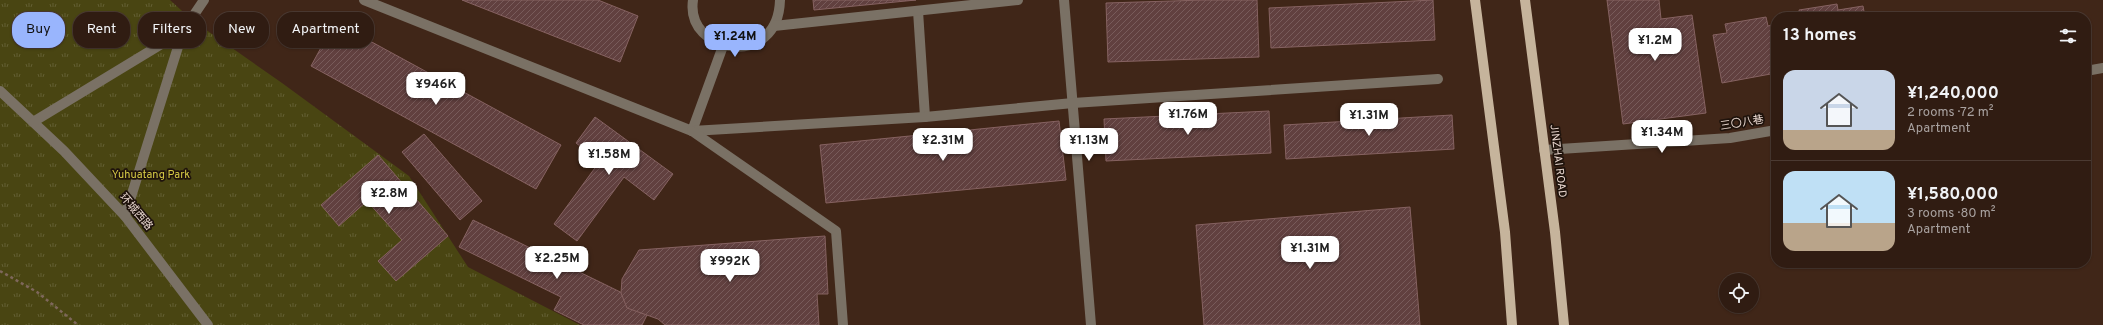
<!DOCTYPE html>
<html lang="en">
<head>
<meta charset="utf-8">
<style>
	body { margin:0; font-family:Overpass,"Noto Sans SC",sans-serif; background:#38251b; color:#f1f3f6; height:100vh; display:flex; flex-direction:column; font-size:15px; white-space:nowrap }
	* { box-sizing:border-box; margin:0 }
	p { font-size:13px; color:#a8a19f }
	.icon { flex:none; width:22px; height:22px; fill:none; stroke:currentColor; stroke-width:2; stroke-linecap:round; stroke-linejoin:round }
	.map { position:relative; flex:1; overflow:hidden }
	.details { position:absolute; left:1771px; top:12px; width:320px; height:256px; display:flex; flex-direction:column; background:#301c12; border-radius:16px; box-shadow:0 1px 3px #0004,0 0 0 1px #4b3a32 }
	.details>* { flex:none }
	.top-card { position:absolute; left:12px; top:12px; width:380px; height:36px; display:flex; gap:8px }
	.tools { position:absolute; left:1719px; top:273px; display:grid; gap:8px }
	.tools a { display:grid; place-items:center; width:40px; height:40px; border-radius:50%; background:#301c12; box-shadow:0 1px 3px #0004,0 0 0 1px #4b3a32; font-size:20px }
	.price { position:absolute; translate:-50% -34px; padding:0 9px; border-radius:8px; background:#fff; color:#222; font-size:13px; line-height:26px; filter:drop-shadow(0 1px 2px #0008) }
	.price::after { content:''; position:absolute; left:50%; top:24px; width:12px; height:9px; margin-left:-6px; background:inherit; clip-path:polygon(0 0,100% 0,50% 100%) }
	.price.current { background:#99b5fd; color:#111 }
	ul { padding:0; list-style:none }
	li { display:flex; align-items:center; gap:12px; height:100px; padding:0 12px }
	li+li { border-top:1px solid #4b3a32 }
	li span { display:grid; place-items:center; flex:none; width:112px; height:80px; border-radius:12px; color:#555 }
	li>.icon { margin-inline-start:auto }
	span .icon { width:48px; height:48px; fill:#fffc; stroke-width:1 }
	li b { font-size:17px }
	h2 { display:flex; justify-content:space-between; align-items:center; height:48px; padding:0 12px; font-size:17px }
	.tag { padding:0 14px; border-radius:16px; background:#301c12; box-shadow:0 1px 3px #0004,0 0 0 1px #4b3a32; font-size:14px; line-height:36px }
	.tag.current { background:#99b5fd; color:#111 }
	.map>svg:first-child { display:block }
	.park { fill:url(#park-tufts) }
	.building { fill:url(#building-hatch); stroke:#866261 }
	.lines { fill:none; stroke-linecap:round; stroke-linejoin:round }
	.path { stroke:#7e675b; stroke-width:2.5; stroke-dasharray:3 3; stroke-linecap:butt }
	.minor { stroke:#7a7165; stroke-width:10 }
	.major { stroke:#c6b49c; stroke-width:10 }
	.labels { text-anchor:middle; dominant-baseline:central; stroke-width:3.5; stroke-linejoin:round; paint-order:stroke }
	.street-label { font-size:11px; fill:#ead8d0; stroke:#1f130c }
	.park-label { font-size:11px; fill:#d6ca45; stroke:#1f130c }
</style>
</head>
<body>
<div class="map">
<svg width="2103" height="325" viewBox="0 0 2103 325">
	<defs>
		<pattern id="park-tufts" width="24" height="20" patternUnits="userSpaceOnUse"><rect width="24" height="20" fill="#494512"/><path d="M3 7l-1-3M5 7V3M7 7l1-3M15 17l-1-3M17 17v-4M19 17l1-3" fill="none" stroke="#635f33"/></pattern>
		<pattern id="building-hatch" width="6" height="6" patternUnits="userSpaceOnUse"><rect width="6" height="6" fill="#61403f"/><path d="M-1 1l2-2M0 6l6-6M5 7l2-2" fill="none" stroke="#785b5a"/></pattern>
	</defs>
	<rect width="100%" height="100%" fill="#402618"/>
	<!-- park -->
	<polygon class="park" points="0,0 170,0 192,20 282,83 409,176 468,267 580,325 0,325"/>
	<!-- building -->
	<g class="building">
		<polygon points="462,0 598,0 638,16 620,62"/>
		<polygon points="813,0 916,0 814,10"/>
		<polygon points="1204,0 1257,0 1259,57 1108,62 1106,3"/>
		<polygon points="1433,0 1435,40 1271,48 1269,8"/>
		<polygon points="1607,0 1659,0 1661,19 1692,15 1706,113 1623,124"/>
		<polygon points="1837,4 1838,10 1863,6 1865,17 1800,17 1799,10"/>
		<polygon points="1766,17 1768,26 1776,24 1776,73 1722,83 1713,35 1727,33 1725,24"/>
		<polygon points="335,22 561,145 536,189 311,66"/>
		<polygon points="1269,111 1271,153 1106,161 1104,119"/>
		<polygon points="1452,115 1454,149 1286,159 1284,125"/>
		<polygon points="595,117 673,174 654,200 624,177 577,241 554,224 600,161 576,143"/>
		<polygon points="1059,121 1066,180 826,203 820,145"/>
		<polygon points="424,134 482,201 460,220 402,152"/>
		<polygon points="378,155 448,236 396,281 378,261 402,240 367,201 339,226 321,205"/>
		<polygon points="1410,207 1420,325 1204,325 1196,225"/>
		<polygon points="473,220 651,307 642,325 584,325 554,310 561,297 459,247"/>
		<polygon points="825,236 828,294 817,294 819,325 665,325 658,319 627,308 621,293 622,279 639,250"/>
	</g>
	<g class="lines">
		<!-- path -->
		<polyline class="path" points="0,271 37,292 78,325"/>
		<!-- minor -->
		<g class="minor">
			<polyline points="364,0 692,131 723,46"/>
			<path d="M693 0C685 54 778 70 780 0"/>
			<polyline points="1064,0 1091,325"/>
			<polyline points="918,11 925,117"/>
			<polyline points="774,26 1018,0"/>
			<polyline points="2086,71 2103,68"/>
			<polyline points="0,91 64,151 125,216 208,325"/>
			<polyline points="33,122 183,31"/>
			<polyline points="692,131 925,117 1073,103 1438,79"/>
			<polyline points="692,131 836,231 843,325"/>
			<polyline points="1544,150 1730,138 1776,130"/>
			<polyline points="125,216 183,31 204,0"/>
		</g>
		<!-- major -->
		<g class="major">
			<polyline points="1475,0 1505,232 1512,325"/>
			<polyline points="1525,0 1555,232 1564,325"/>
		</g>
	</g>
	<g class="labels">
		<!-- street labels -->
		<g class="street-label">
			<text transform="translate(1742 123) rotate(-9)">三〇八巷</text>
			<text transform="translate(1558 161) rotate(83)">JINZHAI ROAD</text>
			<text transform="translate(136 212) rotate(50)">环城西路</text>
		</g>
		<!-- park labels -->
		<g class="park-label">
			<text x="151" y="175">Yuhuatang Park</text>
		</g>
	</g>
</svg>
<div class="tools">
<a><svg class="icon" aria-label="locate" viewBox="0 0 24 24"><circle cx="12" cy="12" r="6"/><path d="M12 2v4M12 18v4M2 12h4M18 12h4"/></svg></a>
</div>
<b class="price current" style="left:735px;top:58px">¥1.24M</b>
<b class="price" style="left:1655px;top:62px">¥1.2M</b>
<b class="price" style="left:436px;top:106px">¥946K</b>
<b class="price" style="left:1188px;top:136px">¥1.76M</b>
<b class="price" style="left:1369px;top:137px">¥1.31M</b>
<b class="price" style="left:1662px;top:154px">¥1.34M</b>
<b class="price" style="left:943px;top:162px">¥2.31M</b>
<b class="price" style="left:1089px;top:162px">¥1.13M</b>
<b class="price" style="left:609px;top:176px">¥1.58M</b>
<b class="price" style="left:389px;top:215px">¥2.8M</b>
<b class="price" style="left:1310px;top:270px">¥1.31M</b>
<b class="price" style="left:557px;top:280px">¥2.25M</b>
<b class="price" style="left:730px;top:283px">¥992K</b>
<div class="top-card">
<a class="tag current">Buy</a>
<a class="tag">Rent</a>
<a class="tag">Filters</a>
<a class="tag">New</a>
<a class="tag">Apartment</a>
</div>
<section class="details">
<h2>13 homes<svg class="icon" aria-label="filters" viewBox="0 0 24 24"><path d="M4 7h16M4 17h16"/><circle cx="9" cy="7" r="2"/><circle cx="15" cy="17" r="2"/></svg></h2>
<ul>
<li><span style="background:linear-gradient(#c9d6e8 75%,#b9a48a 0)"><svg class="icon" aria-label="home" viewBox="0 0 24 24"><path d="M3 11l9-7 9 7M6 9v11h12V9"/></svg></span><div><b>¥1,240,000</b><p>2 rooms · 72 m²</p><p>Apartment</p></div></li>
<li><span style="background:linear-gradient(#bfe0f5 65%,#b9a48a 0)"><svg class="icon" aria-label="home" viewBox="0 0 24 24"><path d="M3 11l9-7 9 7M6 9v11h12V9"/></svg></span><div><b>¥1,580,000</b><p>3 rooms · 80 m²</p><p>Apartment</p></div></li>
</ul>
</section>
</div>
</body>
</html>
